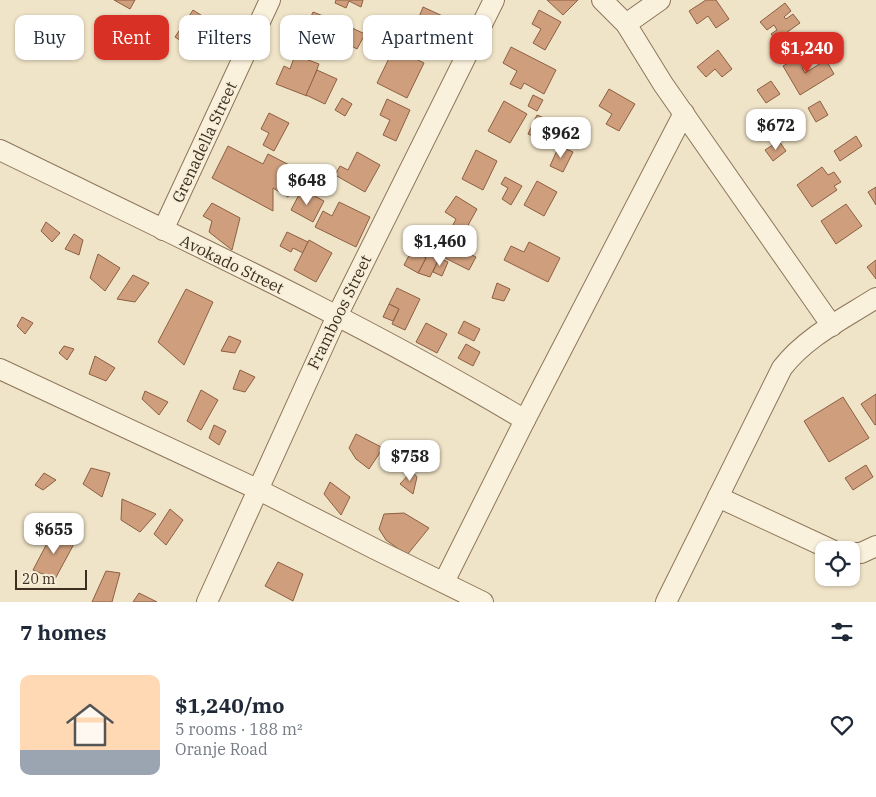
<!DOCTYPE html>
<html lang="en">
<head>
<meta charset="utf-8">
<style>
	body { margin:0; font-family:"IBM Plex Serif",serif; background:#f6f6f7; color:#1f2937; height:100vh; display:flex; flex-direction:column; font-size:19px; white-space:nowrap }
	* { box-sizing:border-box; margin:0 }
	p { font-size:16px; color:#747a83 }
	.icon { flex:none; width:28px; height:28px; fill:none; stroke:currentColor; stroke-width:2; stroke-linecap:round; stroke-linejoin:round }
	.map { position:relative; height:602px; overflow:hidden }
	.drawer { display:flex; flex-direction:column; background:#fff; flex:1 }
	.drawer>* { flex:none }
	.top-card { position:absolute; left:15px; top:15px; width:500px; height:45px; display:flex; gap:10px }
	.controls { position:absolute; left:815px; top:541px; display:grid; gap:10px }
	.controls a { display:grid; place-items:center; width:45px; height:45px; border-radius:10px; background:#fff; box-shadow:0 1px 4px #0004; font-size:25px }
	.scale { position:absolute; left:15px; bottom:12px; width:72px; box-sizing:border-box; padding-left:5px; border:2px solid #3d2e20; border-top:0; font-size:14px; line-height:18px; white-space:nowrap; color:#3d2e20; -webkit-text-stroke:4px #f7eed8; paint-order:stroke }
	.price { position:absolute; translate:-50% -42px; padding:0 11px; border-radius:10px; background:#fff; color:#222; font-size:16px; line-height:32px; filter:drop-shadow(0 1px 2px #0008) }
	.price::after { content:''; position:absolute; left:50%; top:30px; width:15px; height:11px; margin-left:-8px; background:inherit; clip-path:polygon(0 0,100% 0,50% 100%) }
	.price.active { background:#d93025; color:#fff }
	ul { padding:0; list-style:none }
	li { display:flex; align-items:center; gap:15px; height:125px; padding:0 20px }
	li span { display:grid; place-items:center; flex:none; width:140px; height:100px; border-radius:10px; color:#555 }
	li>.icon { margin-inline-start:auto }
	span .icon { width:60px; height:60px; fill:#fffc; stroke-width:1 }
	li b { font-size:21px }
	h2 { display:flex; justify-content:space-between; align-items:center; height:60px; padding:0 20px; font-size:21px }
	.chip { padding:0 18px; border-radius:10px; background:#fff; box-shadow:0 1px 4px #0004; font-size:18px; line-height:45px }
	.chip.active { background:#d93025; color:#fff }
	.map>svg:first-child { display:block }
	.building { fill:#cf9f7d; stroke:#8d5f41 }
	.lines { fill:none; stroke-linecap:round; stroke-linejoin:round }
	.minor-casing { stroke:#8d765c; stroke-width:22 }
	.minor { stroke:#faf1dc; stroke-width:20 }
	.labels { text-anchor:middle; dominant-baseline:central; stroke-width:4; stroke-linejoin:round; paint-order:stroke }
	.street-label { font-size:16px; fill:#3d2e20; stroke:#f7eed8 }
</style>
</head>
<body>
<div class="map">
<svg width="876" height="602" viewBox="0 0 876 602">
	<rect width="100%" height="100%" fill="#f0e4c8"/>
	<!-- building -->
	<g class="building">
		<polygon points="114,0 135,0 130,9"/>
		<polygon points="336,0 363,0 361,7 349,1 346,8 335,3"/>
		<polygon points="547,0 578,0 563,15"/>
		<polygon points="706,0 716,0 729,19 716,28 708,16 697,24 689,11"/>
		<polygon points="785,3 791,11 784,17 786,19 793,14 800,23 776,40 771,34 777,30 774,25 767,30 760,22"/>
		<polygon points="423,7 447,18 433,47 422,42 428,28 417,22"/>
		<polygon points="193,10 218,26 200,53 175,37"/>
		<polygon points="539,10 561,22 545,50 533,43 541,29 532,24"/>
		<polygon points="313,12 336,21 323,53 310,48 317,32 306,28"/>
		<polygon points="352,28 365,34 357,49 344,42"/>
		<polygon points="332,33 344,38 337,53 325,47"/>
		<polygon points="511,47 556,70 544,94 524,83 521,89 510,84 517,71 503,63"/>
		<polygon points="394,48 424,63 407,98 377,83"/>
		<polygon points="718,50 732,69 722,77 715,69 706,77 697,67"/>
		<polygon points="295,55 319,64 307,96 276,84 284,66 290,69"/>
		<polygon points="802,55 808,65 802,68 805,73 826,60 834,74 800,95 783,66"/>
		<polygon points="317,70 337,79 325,104 306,95"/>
		<polygon points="771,81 780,94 766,103 757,90"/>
		<polygon points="609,89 635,104 619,131 606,124 612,114 599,106"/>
		<polygon points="533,95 543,100 537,111 528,106"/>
		<polygon points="342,98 352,104 345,116 335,110"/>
		<polygon points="387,99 410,110 396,141 383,135 390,120 380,115"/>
		<polygon points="504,101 527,114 510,143 488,131"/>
		<polygon points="820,101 828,115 816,122 808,108"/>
		<polygon points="269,113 289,123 274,151 263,145 269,133 261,129"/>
		<polygon points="537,115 551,121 542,140 528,134"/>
		<polygon points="856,136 862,146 840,161 834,151"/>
		<polygon points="779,141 786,151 773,161 765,150"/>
		<polygon points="228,146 263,164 268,154 301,171 288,197 273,188 273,211 212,178"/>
		<polygon points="559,146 573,152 563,172 550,166"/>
		<polygon points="476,150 497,161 483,190 462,179"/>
		<polygon points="357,152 380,165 365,192 335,175 340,166 348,170"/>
		<polygon points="822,167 828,175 834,172 841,182 834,186 837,190 812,207 797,185"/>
		<polygon points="505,177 522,186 511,205 502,199 508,188 501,184"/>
		<polygon points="537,181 557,192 544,216 524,205"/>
		<polygon points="876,187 876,205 868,192"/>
		<polygon points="302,189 324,201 313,222 291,210"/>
		<polygon points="456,196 477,209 461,238 449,233 456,219 445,212"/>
		<polygon points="339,202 370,217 356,247 315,227 323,211 332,216"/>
		<polygon points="212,203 240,218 232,250 209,232 212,221 203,216"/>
		<polygon points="846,204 862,226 836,244 821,221"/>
		<polygon points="46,222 60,233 52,242 41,231"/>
		<polygon points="287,232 308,242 303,253 293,248 291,252 280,246"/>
		<polygon points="74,234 83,240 79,255 65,249"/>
		<polygon points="420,236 444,248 430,277 418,273 426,258 412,252"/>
		<polygon points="309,240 332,253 316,282 294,270"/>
		<polygon points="529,242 560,258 548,282 504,260 511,246 524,252"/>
		<polygon points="450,244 476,257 469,270 443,257"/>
		<polygon points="412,250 426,258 418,273 404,265"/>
		<polygon points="98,254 120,268 105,291 90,278"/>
		<polygon points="439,258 448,262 442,276 433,272"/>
		<polygon points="876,260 876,279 867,267"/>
		<polygon points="133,275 149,283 135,302 117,299"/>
		<polygon points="497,283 510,289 504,301 492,298"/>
		<polygon points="397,288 420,299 405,330 392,324 399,309 389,304"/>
		<polygon points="186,289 213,302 184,365 158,342"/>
		<polygon points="389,304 399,309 393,321 383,317"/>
		<polygon points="22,317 33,323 25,334 17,326"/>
		<polygon points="464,321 480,329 474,341 458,333"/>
		<polygon points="426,323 447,334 437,353 416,342"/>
		<polygon points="229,336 241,341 235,353 221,351"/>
		<polygon points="466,344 480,352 473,366 458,358"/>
		<polygon points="64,346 74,349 67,360 59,353"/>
		<polygon points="95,356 115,368 106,381 89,374"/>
		<polygon points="240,370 255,377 245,392 233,389"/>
		<polygon points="201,390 218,400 201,430 187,421"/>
		<polygon points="145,391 168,402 159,415 142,399"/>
		<polygon points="876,394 876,424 875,425 861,404"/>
		<polygon points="843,397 869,438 829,462 804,421"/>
		<polygon points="214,425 226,431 219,445 209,438"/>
		<polygon points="356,434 383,448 369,469 356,459 349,448"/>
		<polygon points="866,465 873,477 853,490 845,478"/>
		<polygon points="91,468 110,473 102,497 83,484"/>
		<polygon points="412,471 417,477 413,494 400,484"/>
		<polygon points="44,473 56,480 43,490 35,485"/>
		<polygon points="330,482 350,497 341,515 324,494"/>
		<polygon points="122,499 156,514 140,532 121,520"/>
		<polygon points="170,509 183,520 166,545 154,534"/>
		<polygon points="404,513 429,528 407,555 386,540 379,529 384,514"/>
		<polygon points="54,530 75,542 55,579 33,570"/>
		<polygon points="278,562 303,574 293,601 265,586"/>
		<polygon points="106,571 120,573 112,602 92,602"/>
		<polygon points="139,593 157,602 133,602"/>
	</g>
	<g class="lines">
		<!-- minor casing -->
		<g class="minor-casing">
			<g id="minor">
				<polyline points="602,0 626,24 663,84 832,326"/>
				<polyline points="626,24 660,0"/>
				<path d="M0 150C176 236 356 319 525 420"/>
				<polyline points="163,230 270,0"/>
				<polyline points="0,369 257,489 375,549 483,602"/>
				<polyline points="718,497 832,550"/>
				<polyline points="851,553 861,553 876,546"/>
				<polyline points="444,582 525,420 684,113"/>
				<polyline points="207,602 337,316 494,0"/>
				<path d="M666 602 782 368C806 337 843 319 876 298"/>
			</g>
		</g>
		<!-- minor -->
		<use href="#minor" class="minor"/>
	</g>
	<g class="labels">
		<!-- street labels -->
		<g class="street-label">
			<text transform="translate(204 142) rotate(-65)">Grenadella Street</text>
			<text transform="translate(232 264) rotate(26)">Avokado Street</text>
			<text transform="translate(339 312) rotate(-64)">Framboos Street</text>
		</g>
	</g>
</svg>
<div class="controls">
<a><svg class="icon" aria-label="locate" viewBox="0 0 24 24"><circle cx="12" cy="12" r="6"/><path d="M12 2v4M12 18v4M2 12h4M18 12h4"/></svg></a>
</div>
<div class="scale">20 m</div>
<b class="price active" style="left:807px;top:74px">$1,240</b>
<b class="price" style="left:776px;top:151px">$672</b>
<b class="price" style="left:561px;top:159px">$962</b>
<b class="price" style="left:307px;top:206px">$648</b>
<b class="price" style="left:440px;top:267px">$1,460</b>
<b class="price" style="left:410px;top:482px">$758</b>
<b class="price" style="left:54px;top:555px">$655</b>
<div class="top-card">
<a class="chip">Buy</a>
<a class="chip active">Rent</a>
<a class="chip">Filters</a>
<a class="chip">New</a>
<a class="chip">Apartment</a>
</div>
</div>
<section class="drawer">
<h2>7 homes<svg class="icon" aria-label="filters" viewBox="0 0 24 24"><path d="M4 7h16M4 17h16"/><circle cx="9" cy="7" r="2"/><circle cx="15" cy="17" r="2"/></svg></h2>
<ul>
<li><span style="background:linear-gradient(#ffd9b3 75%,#9aa5b1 0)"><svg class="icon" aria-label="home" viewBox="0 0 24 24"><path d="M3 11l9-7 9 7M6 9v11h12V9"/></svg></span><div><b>$1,240/mo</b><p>5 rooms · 188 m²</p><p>Oranje Road</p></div><svg class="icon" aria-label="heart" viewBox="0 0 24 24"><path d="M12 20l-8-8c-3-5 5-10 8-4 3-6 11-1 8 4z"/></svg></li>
</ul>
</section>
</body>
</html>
